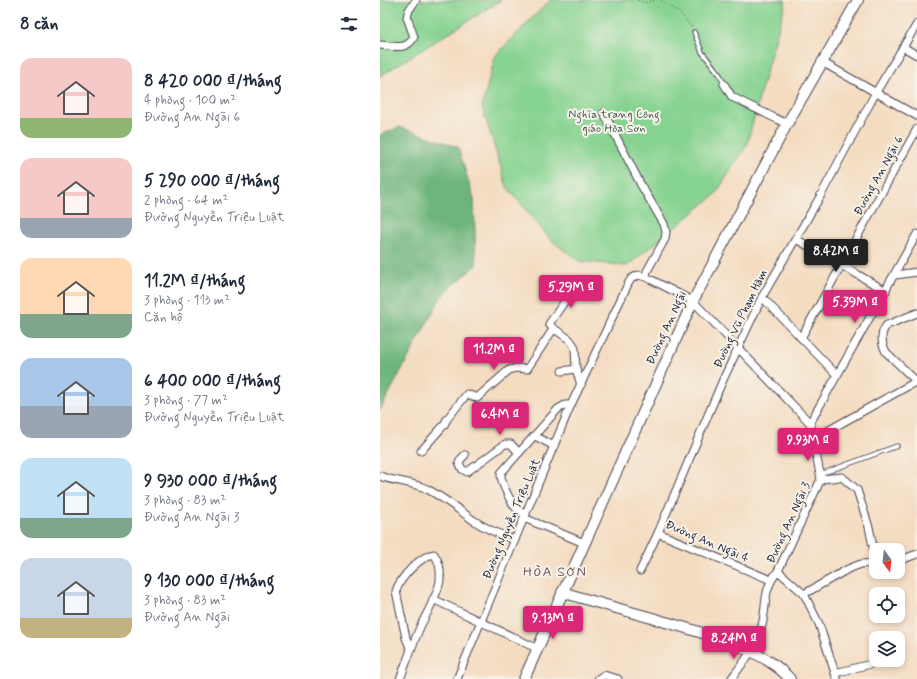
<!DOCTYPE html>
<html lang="vi">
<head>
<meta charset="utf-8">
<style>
	body { margin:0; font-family:Mynerve,sans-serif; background:#f6f6f7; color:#1f2937; height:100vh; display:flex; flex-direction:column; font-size:15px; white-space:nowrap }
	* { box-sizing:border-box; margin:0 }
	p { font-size:13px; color:#747a83 }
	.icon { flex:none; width:22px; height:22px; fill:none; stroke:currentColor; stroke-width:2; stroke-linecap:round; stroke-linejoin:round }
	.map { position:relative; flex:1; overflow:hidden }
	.drawer { display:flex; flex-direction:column; background:#fff; width:380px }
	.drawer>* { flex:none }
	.needle { width:26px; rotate:165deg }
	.buttons { position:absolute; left:489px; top:543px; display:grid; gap:8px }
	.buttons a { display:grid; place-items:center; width:36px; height:36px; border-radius:8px; background:#fff; box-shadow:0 2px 6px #0003; font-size:20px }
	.price { position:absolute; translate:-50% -34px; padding:0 9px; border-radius:4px; background:#db2777; color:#fff; font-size:13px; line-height:26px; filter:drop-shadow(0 1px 2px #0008) }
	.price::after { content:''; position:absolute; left:50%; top:24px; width:12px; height:9px; margin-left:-6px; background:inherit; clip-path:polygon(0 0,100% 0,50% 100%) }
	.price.selected { background:#222; color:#fff }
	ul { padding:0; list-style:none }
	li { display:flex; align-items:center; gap:12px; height:100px; padding:0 20px }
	li span { display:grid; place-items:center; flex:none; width:112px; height:80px; border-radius:12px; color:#555 }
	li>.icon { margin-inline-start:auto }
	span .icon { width:48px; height:48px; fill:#fffc; stroke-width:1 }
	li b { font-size:17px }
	h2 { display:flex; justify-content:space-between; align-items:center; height:48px; padding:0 20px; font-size:17px }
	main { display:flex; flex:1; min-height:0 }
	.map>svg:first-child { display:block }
	.green { fill:#87d391; stroke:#547a66 }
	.forest { fill:#6db57b; stroke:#486c5b }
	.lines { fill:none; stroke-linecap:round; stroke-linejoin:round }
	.service-casing { stroke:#423e4f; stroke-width:5.5 }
	.minor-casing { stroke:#423e4f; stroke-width:9 }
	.secondary-casing { stroke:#423e4f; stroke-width:12 }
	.path { stroke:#423e4f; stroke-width:1; stroke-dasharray:1 3; stroke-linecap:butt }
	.service { stroke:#fff; stroke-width:3.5 }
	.minor { stroke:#fff; stroke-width:7 }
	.secondary { stroke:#fff; stroke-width:10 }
	.labels { text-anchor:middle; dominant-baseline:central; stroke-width:4; stroke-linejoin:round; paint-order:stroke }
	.park-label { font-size:12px; fill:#405755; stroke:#f7f3e8 }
	.street-label { font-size:12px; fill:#22223b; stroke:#f7f3e8 }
	.quarter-label { font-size:14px; letter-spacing:1px; fill:#6d505b; stroke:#f7f3e8 }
</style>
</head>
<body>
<main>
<section class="drawer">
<h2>8 căn<svg class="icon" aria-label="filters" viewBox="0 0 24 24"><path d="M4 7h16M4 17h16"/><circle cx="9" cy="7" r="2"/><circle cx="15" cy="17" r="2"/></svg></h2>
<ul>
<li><span style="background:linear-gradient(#f6c9c9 75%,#8fb573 0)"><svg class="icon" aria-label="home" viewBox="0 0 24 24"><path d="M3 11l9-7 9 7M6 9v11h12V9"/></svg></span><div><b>8 420 000 ₫/tháng</b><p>4 phòng · 100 m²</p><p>Đường An Ngãi 6</p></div></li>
<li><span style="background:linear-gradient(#f6c9c9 75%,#9aa5b1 0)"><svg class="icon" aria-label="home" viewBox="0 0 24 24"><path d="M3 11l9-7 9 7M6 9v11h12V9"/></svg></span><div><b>5 290 000 ₫/tháng</b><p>2 phòng · 64 m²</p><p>Đường Nguyễn Triệu Luật</p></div></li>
<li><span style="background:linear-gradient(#ffd9b3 70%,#7fa58c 0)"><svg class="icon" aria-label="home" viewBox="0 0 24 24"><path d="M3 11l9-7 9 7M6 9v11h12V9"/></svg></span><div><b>11.2M ₫/tháng</b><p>3 phòng · 113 m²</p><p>Căn hộ</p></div></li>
<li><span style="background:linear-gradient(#a9c7e8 60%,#9aa5b1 0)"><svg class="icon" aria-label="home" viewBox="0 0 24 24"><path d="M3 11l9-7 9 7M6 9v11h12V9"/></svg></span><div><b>6 400 000 ₫/tháng</b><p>3 phòng · 77 m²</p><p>Đường Nguyễn Triệu Luật</p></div></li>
<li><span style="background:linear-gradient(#bfe0f5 75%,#7fa58c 0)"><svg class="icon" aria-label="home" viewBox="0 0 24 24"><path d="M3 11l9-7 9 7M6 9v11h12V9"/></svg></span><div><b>9 930 000 ₫/tháng</b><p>3 phòng · 83 m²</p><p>Đường An Ngãi 3</p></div></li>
<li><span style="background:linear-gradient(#c9d6e8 75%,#c2b280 0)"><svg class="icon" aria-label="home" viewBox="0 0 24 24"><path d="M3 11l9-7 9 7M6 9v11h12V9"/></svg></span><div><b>9 130 000 ₫/tháng</b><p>3 phòng · 83 m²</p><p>Đường An Ngãi</p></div></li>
</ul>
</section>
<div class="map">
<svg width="537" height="679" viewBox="0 0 537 679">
	<rect width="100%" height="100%" fill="#f7f3e8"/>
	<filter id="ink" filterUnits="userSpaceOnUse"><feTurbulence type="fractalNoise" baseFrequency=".025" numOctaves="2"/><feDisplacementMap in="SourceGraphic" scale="8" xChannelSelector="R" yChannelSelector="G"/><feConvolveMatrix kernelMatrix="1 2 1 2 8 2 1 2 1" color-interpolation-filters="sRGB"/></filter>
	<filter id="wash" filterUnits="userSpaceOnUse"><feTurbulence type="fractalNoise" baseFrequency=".012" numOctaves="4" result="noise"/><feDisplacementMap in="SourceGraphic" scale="16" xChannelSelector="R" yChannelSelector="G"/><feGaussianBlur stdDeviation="0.9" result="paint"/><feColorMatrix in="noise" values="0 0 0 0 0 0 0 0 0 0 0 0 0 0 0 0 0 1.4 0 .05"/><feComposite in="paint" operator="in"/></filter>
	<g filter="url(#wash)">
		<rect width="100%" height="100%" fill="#f4dcc1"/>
		<!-- green -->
		<g class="green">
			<polygon points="0,0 121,0 0,76"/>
			<polygon points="170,0 405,0 405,5 387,68 367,145 335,195 247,266 199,261 172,241 127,187 102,107 115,56"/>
		</g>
		<!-- forest -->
		<polygon class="forest" points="20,127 78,147 94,199 96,265 61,297 0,410 0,135"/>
	</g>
	<g filter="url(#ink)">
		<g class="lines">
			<!-- service casing -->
			<g class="service-casing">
				<g id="service">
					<polyline points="314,32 322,52 340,75 344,84"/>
					<polyline points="441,474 517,446"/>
				</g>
			</g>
			<!-- minor casing -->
			<g class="minor-casing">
				<g id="minor">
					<path d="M0 45C13 46 27 51 34 37L27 17 29 10 36 0"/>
					<polyline points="523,47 537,55"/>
					<polyline points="442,62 537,116"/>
					<polyline points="344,84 352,97 407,124"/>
					<polyline points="224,113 261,185 284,224 286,232 285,239 267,271 266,277"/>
					<polyline points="416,239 506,291"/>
					<polyline points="515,275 537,272"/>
					<polyline points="382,297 457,375"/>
					<polyline points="172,331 174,329 169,324 191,292 189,290"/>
					<polyline points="421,338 537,129"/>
					<polyline points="182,371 196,369"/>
					<path d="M536 381 506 352C501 343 500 332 507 325L537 313"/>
					<polyline points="430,423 537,234"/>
					<polyline points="155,436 174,446"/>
					<polyline points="433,439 537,381"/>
					<polyline points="41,451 64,425 67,419 87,394 97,398 129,370 136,368 147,369 172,331 176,330 189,339 193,344 195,349 196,369 201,385"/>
					<polyline points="85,455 81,459 79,463 82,469 87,472 125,444 131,444 139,453"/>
					<path d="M0 476C16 482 32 482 47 489 64 498 78 509 93 520 106 529 121 535 135 540"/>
					<polyline points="441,479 462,477 477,490 489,527 496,561"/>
					<path d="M146 514C143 513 140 512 138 510 131 504 120 481 121 473L178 409 185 405H191"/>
					<polyline points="144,518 204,543"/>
					<polyline points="278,533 391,580"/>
					<polyline points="518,561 537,554"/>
					<polyline points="260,571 278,533 342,382 382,297 441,195 496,92 537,24"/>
					<polyline points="398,571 424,594 439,624 457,679"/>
					<polyline points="424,594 468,569 481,564 496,563"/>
					<polyline points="53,599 158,649"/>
					<polyline points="455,673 491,664"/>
					<path d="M20 679C27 661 33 643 41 625 47 613 59 592 60 580 61 570 59 561 54 554 40 556 20 578 16 591L26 638 31 650"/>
					<path d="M77 679 190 407 248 284 251 279 258 275 266 277 313 301 430 423 441 479 398 571C381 591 388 607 381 629 374 650 364 662 351 679"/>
					<polyline points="218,679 224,675 238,679"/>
				</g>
			</g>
			<!-- secondary casing -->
			<g class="secondary-casing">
				<g id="secondary">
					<path d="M182 592C214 602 247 611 279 620 318 632 383 647 410 679"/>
					<polyline points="144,679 313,301 407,124 478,0"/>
				</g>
			</g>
			<!-- path -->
			<g class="path">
				<polyline points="258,0 264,3 275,0"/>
				<polyline points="281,0 302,15 312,28"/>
			</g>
			<!-- service -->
			<use href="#service" class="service"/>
			<!-- minor -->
			<use href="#minor" class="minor"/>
			<!-- secondary -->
			<use href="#secondary" class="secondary"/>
		</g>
	</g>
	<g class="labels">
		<!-- park labels -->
		<g class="park-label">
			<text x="234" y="115">Nghĩa trang Công<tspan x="234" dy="14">giáo Hòa Sơn</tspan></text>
		</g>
		<!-- street labels -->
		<g class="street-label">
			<text transform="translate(499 176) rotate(-61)">Đường An Ngãi 6</text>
			<text transform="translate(361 319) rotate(-64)">Đường Vũ Phạm Hàm</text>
			<text transform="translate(287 328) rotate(-65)">Đường An Ngãi</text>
			<text transform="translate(132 519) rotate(-67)">Đường Nguyễn Triệu Luật</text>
			<text transform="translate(409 523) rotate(-65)">Đường An Ngãi 3</text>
			<text transform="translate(327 542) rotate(23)">Đường An Ngãi 4</text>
		</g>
		<!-- quarter labels -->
		<g class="quarter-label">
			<text x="175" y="572">HÒA SƠN</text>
		</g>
	</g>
</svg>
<div class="buttons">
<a><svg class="needle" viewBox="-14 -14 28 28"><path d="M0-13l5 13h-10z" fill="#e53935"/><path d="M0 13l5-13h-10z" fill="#747a83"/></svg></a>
<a><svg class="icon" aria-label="locate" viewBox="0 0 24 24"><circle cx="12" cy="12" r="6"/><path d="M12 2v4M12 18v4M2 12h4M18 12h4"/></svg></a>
<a><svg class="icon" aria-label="layers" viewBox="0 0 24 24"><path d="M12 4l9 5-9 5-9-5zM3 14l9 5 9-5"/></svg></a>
</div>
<b class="price selected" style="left:456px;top:273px">8.42M ₫</b>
<b class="price" style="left:191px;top:309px">5.29M ₫</b>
<b class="price" style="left:475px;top:324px">5.39M ₫</b>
<b class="price" style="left:114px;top:371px">11.2M ₫</b>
<b class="price" style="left:120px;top:436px">6.4M ₫</b>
<b class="price" style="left:428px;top:462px">9.93M ₫</b>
<b class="price" style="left:173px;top:640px">9.13M ₫</b>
<b class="price" style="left:354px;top:660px">8.24M ₫</b>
</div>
</main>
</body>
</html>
